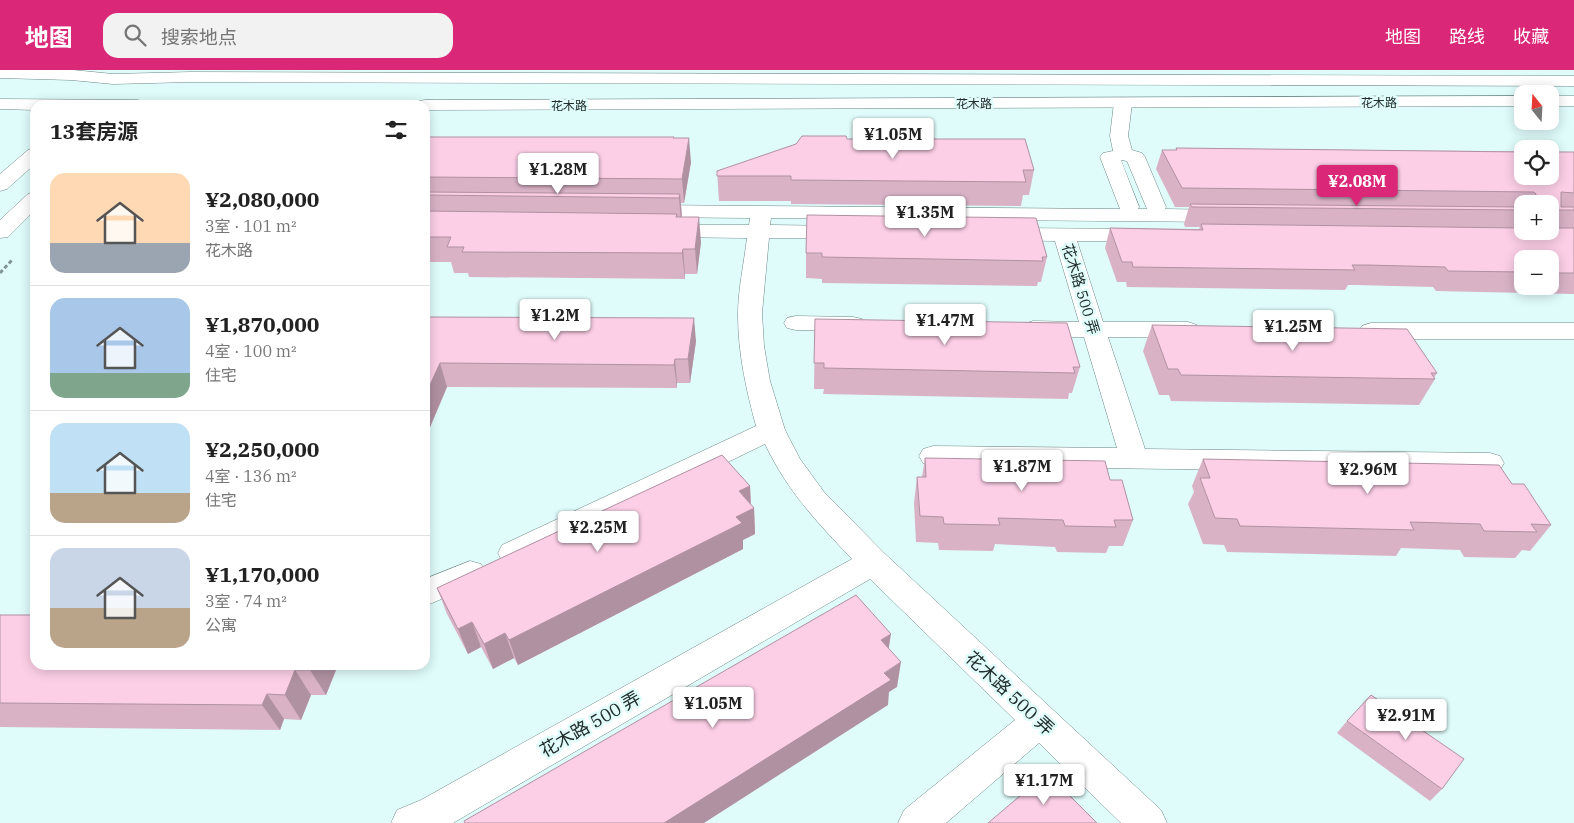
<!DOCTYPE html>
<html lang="zh">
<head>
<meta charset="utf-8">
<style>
	body { margin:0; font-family:"IBM Plex Serif","Noto Sans SC",serif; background:#f2f2f2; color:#222; height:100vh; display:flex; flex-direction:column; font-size:19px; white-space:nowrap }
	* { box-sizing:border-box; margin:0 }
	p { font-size:16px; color:#767676 }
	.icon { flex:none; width:28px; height:28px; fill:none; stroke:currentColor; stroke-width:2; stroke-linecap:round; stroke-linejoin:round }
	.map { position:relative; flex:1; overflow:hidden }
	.side { position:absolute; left:30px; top:30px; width:400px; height:570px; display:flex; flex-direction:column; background:#fff; border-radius:15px; box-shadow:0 2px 12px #0003 }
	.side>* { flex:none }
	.needle { width:32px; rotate:342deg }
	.controls { position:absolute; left:1514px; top:15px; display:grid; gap:10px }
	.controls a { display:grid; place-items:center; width:45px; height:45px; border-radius:10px; background:#fff; box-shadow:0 2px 12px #0003; font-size:25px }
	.price { position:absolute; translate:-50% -42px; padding:0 11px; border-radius:5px; background:#fff; color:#222; font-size:16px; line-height:32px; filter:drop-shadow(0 1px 2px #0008) }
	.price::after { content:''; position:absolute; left:50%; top:30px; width:15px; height:11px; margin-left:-8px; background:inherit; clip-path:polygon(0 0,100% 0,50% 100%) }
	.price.on { background:#db2777; color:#fff }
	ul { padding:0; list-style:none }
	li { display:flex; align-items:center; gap:15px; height:125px; padding:0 20px }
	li+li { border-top:1px solid #e0e0e0 }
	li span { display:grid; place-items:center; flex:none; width:140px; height:100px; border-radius:15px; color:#555 }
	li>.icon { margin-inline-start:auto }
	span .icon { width:60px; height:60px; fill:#fffc; stroke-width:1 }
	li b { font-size:21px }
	h2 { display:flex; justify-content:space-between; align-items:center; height:60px; padding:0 20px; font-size:21px }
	header { display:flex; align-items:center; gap:30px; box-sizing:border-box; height:70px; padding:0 25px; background:#db2777; color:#fff }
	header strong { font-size:24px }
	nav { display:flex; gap:28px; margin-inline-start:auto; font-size:18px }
	.search { width:350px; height:45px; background:#f2f2f2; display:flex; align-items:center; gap:12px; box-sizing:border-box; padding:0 18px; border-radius:15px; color:#767676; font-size:19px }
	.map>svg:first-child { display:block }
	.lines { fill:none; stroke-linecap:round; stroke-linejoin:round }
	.minor-casing { stroke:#6d8886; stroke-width:1 }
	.major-casing { stroke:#6d8886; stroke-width:1 }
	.path { stroke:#819594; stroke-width:3; stroke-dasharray:4 2.5; stroke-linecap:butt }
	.minor { fill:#fff; fill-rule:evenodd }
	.major { fill:#fff; fill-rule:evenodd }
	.wall { fill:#d9b2c6; fill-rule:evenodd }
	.shaded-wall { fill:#b091a1 }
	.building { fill:#fccfe6; stroke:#b091a1 }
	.labels { text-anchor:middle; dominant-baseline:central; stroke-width:5; stroke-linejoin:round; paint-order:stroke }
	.far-street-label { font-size:12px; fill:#222d2c; stroke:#dffcfa }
	.street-label { font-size:15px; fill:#222d2c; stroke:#dffcfa }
	.near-street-label { font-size:18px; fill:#222d2c; stroke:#dffcfa }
</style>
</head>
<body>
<header>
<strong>地图</strong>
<div class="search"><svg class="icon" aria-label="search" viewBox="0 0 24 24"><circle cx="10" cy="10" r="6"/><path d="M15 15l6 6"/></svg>搜索地点</div>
<nav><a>地图</a><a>路线</a><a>收藏</a></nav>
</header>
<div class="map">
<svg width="1574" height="753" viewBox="0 0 1574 753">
	<rect width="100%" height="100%" fill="#dffcfa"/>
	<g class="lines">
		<!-- minor casing -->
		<g class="minor-casing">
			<g id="minor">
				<path d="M1123 28 1129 29 1132 33 1128 66 1132 80 1142 83 1145 87 1166 137 1165 139 1223 140 1230 142 1234 146 1230 150 1223 152 771 148 770 155 843 156 851 157 854 162 851 167 843 168H769L762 243 764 276 770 311 785 360 800 389 824 422 884 483 1161 740 1167 753H1121L1039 673 946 753H898L904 740 1015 650 870 509 453 753H391L397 740 421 730 852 489C816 451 788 422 765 374L524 491 513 495 502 491 498 483 502 475 756 356C746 319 738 283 738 245 738 220 744 193 747 168L664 167 656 166 653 161 656 156 664 155H749L750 148 644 147 637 145 634 141 637 137 644 135 1120 139 1100 87 1103 83 1113 81 1110 66 1114 33 1117 29ZM1121 90 1127 91 1147 139H1138L1139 137Z"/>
				<polygon points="1004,158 1146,159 1154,160 1157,165 1154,170 1146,171 1077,171 1103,252 1188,252 1197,255 1200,260 1197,265 1188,268 1108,267 1145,379 1490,383 1500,386 1504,393 1500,400 1490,403 933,396 923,393 919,386 923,379 933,376 1117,378 1084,267 1033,267 1024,264 1021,259 1024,254 1033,251 1079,252 1055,171 1004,170 996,169 993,164 996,159"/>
				<polygon points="796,246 853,247 862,249 865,254 862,259 853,261 796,260 787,258 784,253 787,248"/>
				<polygon points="1371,253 1574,253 1574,269 1371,269 1362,266 1359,261 1362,256"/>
				<polygon points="470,491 481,494 486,503 481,512 425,536 425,509"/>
			</g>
		</g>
		<!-- major casing -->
		<g class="major-casing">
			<g id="major">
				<polygon points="0,0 73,0 113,4 191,2 1574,6 1574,16 191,12 113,14 71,10 0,8"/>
				<polygon points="1522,26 1522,36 425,40 425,35 416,35 419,31 425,30"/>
				<rect x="1550" y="26" width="24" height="10"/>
				<polygon points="0,29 137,30 143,31 146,35 35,35 35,40 0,39"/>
				<polygon points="35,78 35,94 7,119 0,121 0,104 28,80"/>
				<polygon points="35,122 35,140 8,167 0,168 0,150 28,124"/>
			</g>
		</g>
		<!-- path -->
		<polyline class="path" points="0,203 13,189"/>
		<!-- minor -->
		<use href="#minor" class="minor"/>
		<!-- major -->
		<use href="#major" class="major"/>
	</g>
	<!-- wall -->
	<g class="wall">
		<polygon points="425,67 674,67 674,68 691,92 684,133 681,133 682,147 701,172 697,204 685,204 685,209 469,207 468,203 454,203 451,192 425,192"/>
		<polygon points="847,69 1034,100 1029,125 1023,125 1021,136 791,134 791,131 719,131 717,101"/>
		<path d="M1176 78 1574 82V224L1436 221 1433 217 1356 215H1348L1345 220 1127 217 1126 212H1117L1105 178 1110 158 1199 159 1200 157H1185L1184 154 1189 137H1175L1156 99 1162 80H1176ZM1522 134H1550V161H1522ZM1522 189H1550V216H1522Z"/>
		<polygon points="806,183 1047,187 1041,212 1038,212 1037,216 822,213 822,209 806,208"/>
		<polygon points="425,247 696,271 690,313 677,313 677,318 447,317 425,369"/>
		<polygon points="815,249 1080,297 1072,323 1069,323 1068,329 823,324 824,319 814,319"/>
		<polygon points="1152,255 1437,303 1434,308 1435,309 1419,335 1171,331 1169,325 1159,325 1143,281"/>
		<polygon points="925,388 1110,410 1133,450 1123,476 1109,476 1106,483 1057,482 1055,477 995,474 993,481 939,480 938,473 916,472 914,433 917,407 922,407"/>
		<polygon points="1203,389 1512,414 1551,455 1530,481 1522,480 1515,488 1464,487 1460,480 1401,478 1396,486 1227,482 1224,475 1203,474 1188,434 1194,422 1192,416"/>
		<polygon points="750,416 751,435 754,438 755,464 743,470 743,479 518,595 514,588 493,599 481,577 468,584 447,544 437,518"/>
		<polygon points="0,545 338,595 326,625 311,625 301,650 284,649 280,660 0,657"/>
		<polygon points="1347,651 1442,719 1430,731 1337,663"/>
	</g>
	<!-- shaded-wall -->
	<g class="shaded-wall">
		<polygon points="689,68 691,92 684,133 682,109"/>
		<polygon points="680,124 682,149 681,152 679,128"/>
		<polygon points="699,147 701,172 697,204 695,179"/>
		<polygon points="683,179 685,204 685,209 682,183"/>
		<polygon points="694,248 696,271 690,313 688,289"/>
		<polygon points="675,289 677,313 677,318 674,295"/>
		<polygon points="440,293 447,317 425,369 425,326"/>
		<polygon points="750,416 751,440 754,438 755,464 743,470 743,479 518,595 509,570 736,447 739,421"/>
		<polygon points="472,552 481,577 468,584 458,559"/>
		<polygon points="505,563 514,588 493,599 484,574"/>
		<polygon points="891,564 887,589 881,570"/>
		<polygon points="901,592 897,617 889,622 888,635 704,753 664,753"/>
		<polygon points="313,595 338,595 326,625 310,600"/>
		<polygon points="295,600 311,625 301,650 285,625"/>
		<polygon points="267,624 284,649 280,660 262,635"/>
	</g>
	<!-- building -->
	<g class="building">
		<polygon points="802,66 846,66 847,69 1025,69 1034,100 1023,100 1026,112 791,110 791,106 717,106 717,101 796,74"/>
		<polygon points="425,67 674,67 673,68 689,68 682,109 425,107"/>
		<polygon points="1176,78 1522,82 1522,106 1550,106 1550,82 1574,82 1574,123 1561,122 1561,137 1574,137 1574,140 1550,140 1550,134 1536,134 1536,124 1534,122 1182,118 1162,80 1177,80"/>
		<polygon points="425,122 680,124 679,128 425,125"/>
		<polygon points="1190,134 1522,137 1522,140 1192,137"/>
		<polygon points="425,141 677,144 676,147 699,147 695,179 683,179 682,183 462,182 464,177 447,177 451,167 425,167"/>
		<polygon points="807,145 1036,148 1047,187 1042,187 1043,191 822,187 822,183 806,183"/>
		<polygon points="1201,154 1522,158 1522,161 1550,161 1550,158 1574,158 1574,203 1550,203 1550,189 1522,189 1522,202 1448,201 1445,197 1366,195 1352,195 1355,200 1133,197 1132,192 1122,192 1110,158 1203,160"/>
		<polygon points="425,247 694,248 688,289 675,289 674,295 440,293 425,326"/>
		<polygon points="815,249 1067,253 1080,297 1073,297 1075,303 824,298 824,293 814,293"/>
		<polygon points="1152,255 1407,259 1437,303 1431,303 1435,309 1181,305 1178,299 1168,299"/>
		<polygon points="722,385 750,416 739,421 754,438 736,447 742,453 509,570 505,563 484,574 472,552 458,559 437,518"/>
		<polygon points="925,388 1105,391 1110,410 1122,410 1133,450 1114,450 1116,457 1065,456 1063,450 998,448 1000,455 944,454 943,447 920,446 917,407 926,407"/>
		<polygon points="1203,389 1499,395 1512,414 1524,414 1551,455 1531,454 1537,462 1484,461 1480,454 1410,452 1414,460 1240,456 1237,449 1215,448 1200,408 1210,408"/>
		<polygon points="856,525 891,564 881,570 901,592 884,603 891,610 664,753 465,753 464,751"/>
		<polygon points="0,545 35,545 35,595 313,595 310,600 295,600 285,625 267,624 262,635 0,633"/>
		<polygon points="1371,625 1464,689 1442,719 1347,651"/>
		<polygon points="1047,703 1097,753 988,753"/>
	</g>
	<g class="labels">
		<!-- far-street labels -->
		<g class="far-street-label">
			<text x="1379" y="32">花木路</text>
			<text x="974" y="33">花木路</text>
			<text x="569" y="35">花木路</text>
		</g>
		<!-- street labels -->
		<g class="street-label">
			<text transform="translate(1081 219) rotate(73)">花木路 500 弄</text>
		</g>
		<!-- near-street labels -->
		<g class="near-street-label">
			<text transform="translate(1010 623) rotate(43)">花木路 500 弄</text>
			<text transform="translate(590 654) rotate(-30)">花木路 500 弄</text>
		</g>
	</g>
</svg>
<div class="controls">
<a><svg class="needle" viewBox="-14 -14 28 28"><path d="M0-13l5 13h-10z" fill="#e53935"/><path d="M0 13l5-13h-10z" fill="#767676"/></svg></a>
<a><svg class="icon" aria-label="locate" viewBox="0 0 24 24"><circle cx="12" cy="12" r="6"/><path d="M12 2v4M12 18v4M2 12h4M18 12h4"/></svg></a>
<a>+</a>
<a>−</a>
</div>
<b class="price" style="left:893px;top:90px">¥1.05M</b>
<b class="price" style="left:558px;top:125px">¥1.28M</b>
<b class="price on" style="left:1357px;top:137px">¥2.08M</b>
<b class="price" style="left:925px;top:168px">¥1.35M</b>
<b class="price" style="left:555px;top:271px">¥1.2M</b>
<b class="price" style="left:945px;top:276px">¥1.47M</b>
<b class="price" style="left:1293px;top:282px">¥1.25M</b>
<b class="price" style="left:1022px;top:422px">¥1.87M</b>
<b class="price" style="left:1368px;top:425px">¥2.96M</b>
<b class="price" style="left:598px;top:483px">¥2.25M</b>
<b class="price" style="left:713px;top:659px">¥1.05M</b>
<b class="price" style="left:1406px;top:671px">¥2.91M</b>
<b class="price" style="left:1044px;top:736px">¥1.17M</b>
<section class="side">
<h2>13套房源<svg class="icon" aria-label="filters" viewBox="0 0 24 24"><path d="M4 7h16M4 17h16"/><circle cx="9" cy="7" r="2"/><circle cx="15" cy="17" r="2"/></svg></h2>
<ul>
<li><span style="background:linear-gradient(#ffd9b3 70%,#9aa5b1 0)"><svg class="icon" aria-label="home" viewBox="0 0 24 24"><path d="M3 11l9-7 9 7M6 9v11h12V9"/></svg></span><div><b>¥2,080,000</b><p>3室 · 101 m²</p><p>花木路</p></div></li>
<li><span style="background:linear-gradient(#a9c7e8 75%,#7fa58c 0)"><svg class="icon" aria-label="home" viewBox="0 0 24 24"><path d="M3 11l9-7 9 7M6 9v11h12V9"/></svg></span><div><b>¥1,870,000</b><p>4室 · 100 m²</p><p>住宅</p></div></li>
<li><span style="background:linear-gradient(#bfe0f5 70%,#b9a48a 0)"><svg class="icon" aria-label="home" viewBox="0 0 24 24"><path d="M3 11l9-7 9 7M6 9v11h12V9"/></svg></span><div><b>¥2,250,000</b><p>4室 · 136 m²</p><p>住宅</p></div></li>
<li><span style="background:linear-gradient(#c9d6e8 60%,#b9a48a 0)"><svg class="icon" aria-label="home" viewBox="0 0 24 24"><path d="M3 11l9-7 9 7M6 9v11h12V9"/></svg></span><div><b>¥1,170,000</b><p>3室 · 74 m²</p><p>公寓</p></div></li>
</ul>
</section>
</div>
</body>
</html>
